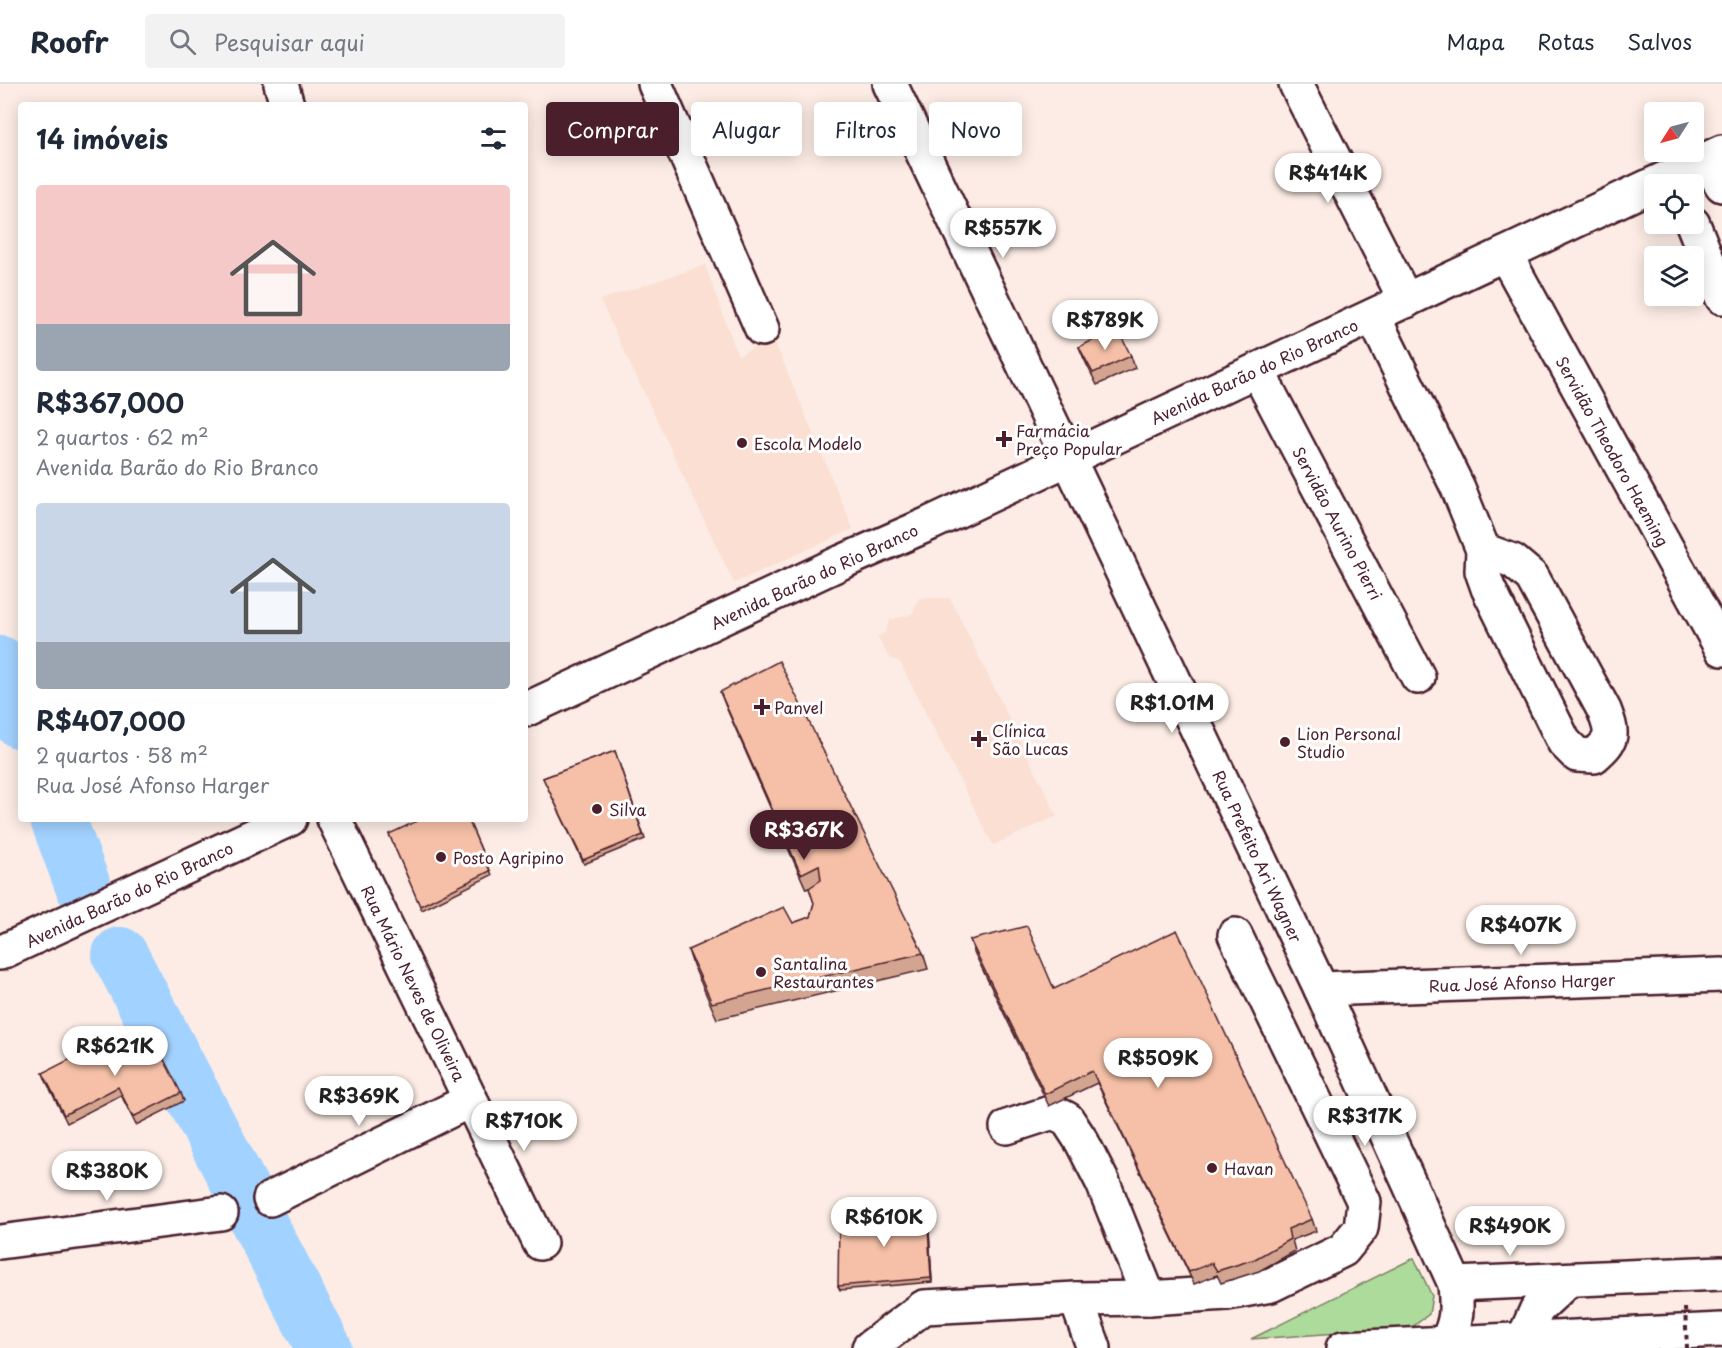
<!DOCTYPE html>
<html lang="pt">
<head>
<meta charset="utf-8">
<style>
	body { margin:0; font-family:"Playpen Sans",sans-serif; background:#f2f2f3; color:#1f2937; height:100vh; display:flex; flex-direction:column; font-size:22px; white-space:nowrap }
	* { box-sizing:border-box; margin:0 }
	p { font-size:20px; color:#747a83 }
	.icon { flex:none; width:33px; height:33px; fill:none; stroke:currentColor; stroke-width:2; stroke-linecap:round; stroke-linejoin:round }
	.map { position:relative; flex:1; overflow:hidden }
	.details { position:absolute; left:18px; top:18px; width:510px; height:720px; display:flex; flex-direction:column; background:#fff; border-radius:6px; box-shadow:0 3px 15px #0003 }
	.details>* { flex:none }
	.guide { position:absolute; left:546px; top:18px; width:570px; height:54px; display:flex; gap:12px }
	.needle { width:39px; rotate:234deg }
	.controls { position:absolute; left:1644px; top:18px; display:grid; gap:12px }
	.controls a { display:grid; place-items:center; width:60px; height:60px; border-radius:6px; background:#fff; box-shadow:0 3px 15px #0003; font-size:30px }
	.price { position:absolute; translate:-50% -51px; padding:0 14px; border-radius:21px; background:#fff; color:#222; font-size:20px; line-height:39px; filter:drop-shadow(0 2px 3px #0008) }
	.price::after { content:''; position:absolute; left:50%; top:36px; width:18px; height:14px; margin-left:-9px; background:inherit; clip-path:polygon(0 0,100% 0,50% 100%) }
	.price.on { background:#4a1f2b; color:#fff }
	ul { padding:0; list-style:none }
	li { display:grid; align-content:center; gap:12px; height:318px; padding:0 18px }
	li span { display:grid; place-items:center; height:186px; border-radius:6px; color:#555 }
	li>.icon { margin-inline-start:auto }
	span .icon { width:108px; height:108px; fill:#fffc; stroke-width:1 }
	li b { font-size:26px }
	h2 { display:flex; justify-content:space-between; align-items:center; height:72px; padding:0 18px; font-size:26px }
	.tag { padding:0 21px; border-radius:6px; background:#fff; box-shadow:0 3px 15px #0003; font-size:21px; line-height:54px }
	.tag.on { background:#4a1f2b; color:#fff }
	header { display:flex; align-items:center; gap:36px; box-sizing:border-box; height:84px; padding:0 30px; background:#fff; border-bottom:2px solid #e0e1e3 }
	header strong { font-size:28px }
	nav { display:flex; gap:33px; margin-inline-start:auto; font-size:21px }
	.search { width:420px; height:54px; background:#f2f2f3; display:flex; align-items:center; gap:15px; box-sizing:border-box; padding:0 21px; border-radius:6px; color:#747a83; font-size:22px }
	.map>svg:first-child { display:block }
	.built { fill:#fadfd2 }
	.green { fill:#acdb9b; stroke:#7b7d63; stroke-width:1.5 }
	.water { fill:#a2d2ff; stroke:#7f8aaa; stroke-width:1.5 }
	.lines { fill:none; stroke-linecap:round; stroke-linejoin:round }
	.river { stroke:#a2d2ff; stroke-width:56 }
	.minor-casing { stroke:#4a1f2b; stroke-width:38 }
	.major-casing { stroke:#4a1f2b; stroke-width:38 }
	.minor { stroke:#fff; stroke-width:33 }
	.major { stroke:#fff; stroke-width:33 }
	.path-bridge { stroke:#4a1f2b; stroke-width:4; stroke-dasharray:4.5 4.5; stroke-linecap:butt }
	.wall { fill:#d3a590; stroke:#4a1f2b; stroke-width:1.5 }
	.shaded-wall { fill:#ac8675; stroke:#4a1f2b; stroke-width:1.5 }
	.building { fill:#f5c0a7; stroke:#4a1f2b; stroke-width:1.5 }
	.poi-dot { fill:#4a1f2b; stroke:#fff; stroke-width:2 }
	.labels { text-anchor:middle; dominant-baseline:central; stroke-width:6; stroke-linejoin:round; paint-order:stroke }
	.street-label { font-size:16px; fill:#4a1f2b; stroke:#fff }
	.poi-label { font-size:16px; fill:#4a1f2b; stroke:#fff; text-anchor:start }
</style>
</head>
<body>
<header>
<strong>Roofr</strong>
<div class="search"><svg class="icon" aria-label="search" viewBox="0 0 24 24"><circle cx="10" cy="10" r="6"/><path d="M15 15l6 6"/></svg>Pesquisar aqui</div>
<nav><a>Mapa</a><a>Rotas</a><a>Salvos</a></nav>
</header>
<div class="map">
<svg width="1722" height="1264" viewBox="0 0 1722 1264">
	<rect width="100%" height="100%" fill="#fcece5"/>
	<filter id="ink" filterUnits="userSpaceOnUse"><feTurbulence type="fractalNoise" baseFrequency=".0167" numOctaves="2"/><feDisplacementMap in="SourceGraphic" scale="12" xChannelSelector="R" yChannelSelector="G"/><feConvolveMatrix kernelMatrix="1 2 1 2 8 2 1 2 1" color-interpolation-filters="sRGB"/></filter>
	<g filter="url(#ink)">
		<!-- built -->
		<g class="built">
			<polygon points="705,181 738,272 773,254 853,445 734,499 600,216"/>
			<polygon points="919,514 950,514 1057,732 993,761 900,578 890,574 877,553 885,548 890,536 912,530"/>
		</g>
		<!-- green -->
		<polygon class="green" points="1414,1174 1432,1212 1429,1230 1411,1244 1251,1255"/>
		<!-- water -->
		<polygon class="water" points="557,49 597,54 595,70 559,67 552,60 557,56"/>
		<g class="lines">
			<!-- river -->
			<g class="river">
				<polyline points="0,580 21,637"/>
				<polyline points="58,735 83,802"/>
				<polyline points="120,871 324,1264"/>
			</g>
			<!-- minor casing -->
			<g class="minor-casing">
				<g id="minor">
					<polyline points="281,0 287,21"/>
					<polyline points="655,0 762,245"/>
					<path d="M890 0 1321 905 1455 1200C1457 1224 1458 1237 1446 1259"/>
					<polyline points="1296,0 1406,217"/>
					<polyline points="1706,75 1722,101"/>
					<polyline points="1693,140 1722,213"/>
					<polyline points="1505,170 1722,565"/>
					<path d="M1373 232 1458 404 1483 466 1482 487 1488 504 1564 658 1577 671 1594 672C1614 655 1613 650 1604 626L1532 493 1513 477 1483 466"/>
					<polyline points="1257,286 1418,593"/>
					<polyline points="334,735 540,1159"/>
					<polyline points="1321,905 1722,891"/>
					<polyline points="1007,1043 1053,1028 1067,1035 1082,1058 1103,1099 1149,1214"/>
					<polyline points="270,1115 471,1016"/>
					<polyline points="0,1158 221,1129"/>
					<polyline points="1455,1200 1722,1189"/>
					<polyline points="1076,1215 1094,1264"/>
					<polyline points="1524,1254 1537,1225 1568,1196"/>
					<polyline points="869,1264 924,1223 1076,1215 1149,1214 1227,1209 1271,1201 1343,1166 1361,1144 1364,1118 1235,851"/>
				</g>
			</g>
			<!-- major casing -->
			<g class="major-casing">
				<g id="major">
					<polyline points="525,626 842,478 931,439 1722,68"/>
					<polyline points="0,869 290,735"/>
					<polyline points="1343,1264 1722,1246"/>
				</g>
			</g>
			<!-- minor -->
			<use href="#minor" class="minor"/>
			<!-- major -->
			<use href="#major" class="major"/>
			<!-- path-bridge -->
			<polyline class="path-bridge" points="1685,1224 1687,1264"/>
		</g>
		<!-- wall -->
		<g class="wall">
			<polygon points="1079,263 1131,272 1135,284 1097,301 1084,275"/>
			<polygon points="720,608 923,869 928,885 717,935 693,881 688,866 793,839 810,833 814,819 809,804 806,805 726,623"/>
			<polygon points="615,667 645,755 584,780 543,694"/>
			<polygon points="468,735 492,791 422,826 389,750"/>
			<polygon points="970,856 1054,905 1312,1135 1316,1147 1292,1156 1295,1167 1259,1187 1221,1199 1217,1191 1194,1200 1097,999 1049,1022 974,868"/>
			<polygon points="105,970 181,1009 184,1017 136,1041 121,1011 67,1039 46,997 43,989"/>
			<polygon points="927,1126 928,1130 932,1198 840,1206 838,1202"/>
		</g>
		<!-- shaded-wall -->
		<polygon class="shaded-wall" points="927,1126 928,1130 932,1198 931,1194"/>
		<!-- building -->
		<g class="building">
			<polygon points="1117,244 1131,272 1093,289 1079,263"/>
			<polygon points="779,577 923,869 712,919 688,866 784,823 793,839 810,833 814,819 809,804 821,796 819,781 801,790 720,608"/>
			<polygon points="615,667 643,751 583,776 543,694"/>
			<polygon points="421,735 468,735 490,787 420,822 389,750"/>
			<polygon points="1027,842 1054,905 1177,846 1312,1135 1288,1145 1290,1155 1255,1175 1217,1187 1212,1179 1189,1188 1092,987 1045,1010 970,856"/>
			<polygon points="150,948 181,1009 133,1033 118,1003 64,1031 43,989 100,960 105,970"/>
			<polygon points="927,1126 931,1194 838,1202 839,1133"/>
		</g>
	</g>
	<!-- markers -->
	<g class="poi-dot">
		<path d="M1001 346h6v6h6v6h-6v6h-6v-6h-6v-6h6z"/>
		<circle cx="742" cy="359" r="6"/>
		<path d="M759 614h6v6h6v6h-6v6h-6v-6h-6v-6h6z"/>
		<path d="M976 646h6v6h6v6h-6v6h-6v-6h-6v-6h6z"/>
		<circle cx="1285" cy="658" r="6"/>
		<circle cx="597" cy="725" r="6"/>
		<circle cx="441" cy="773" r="6"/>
		<circle cx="761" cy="888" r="6"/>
		<circle cx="1212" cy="1084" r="6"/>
	</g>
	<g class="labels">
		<!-- street labels -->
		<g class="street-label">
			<text transform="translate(1254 287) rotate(-25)">Avenida Barão do Rio Branco</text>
			<text transform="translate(1613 367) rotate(61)">Servidão Theodoro Haeming</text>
			<text transform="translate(1338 439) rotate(62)">Servidão Aurino Pierri</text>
			<text transform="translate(814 492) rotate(-25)">Avenida Barão do Rio Branco</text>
			<text transform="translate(1258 772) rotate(65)">Rua Prefeito Ari Wagner</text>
			<text transform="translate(129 810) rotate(-25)">Avenida Barão do Rio Branco</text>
			<text transform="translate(1522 898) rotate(-2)">Rua José Afonso Harger</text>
			<text transform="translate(414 899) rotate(64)">Rua Mário Neves de Oliveira</text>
		</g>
		<!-- poi labels -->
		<g class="poi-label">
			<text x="1016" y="346">Farmácia<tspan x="1016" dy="18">Preço Popular</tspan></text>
			<text x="754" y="359">Escola Modelo</text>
			<text x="774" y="623">Panvel</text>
			<text x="992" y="646">Clínica<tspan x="992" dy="18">São Lucas</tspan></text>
			<text x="1297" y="649">Lion Personal<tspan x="1297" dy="18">Studio</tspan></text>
			<text x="609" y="725">Silva</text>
			<text x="453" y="773">Posto Agripino</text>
			<text x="773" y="879">Santalina<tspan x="773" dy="18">Restaurantes</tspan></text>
			<text x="1224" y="1084">Havan</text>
		</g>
	</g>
</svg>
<div class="controls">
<a><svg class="needle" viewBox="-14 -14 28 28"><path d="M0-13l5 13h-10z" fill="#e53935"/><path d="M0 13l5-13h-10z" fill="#747a83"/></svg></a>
<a><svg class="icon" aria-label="locate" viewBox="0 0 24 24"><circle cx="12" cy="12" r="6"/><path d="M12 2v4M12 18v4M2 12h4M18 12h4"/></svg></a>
<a><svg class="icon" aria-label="layers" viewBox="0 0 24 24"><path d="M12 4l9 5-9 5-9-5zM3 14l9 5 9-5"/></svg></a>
</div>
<b class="price" style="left:1328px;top:120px">R$414K</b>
<b class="price" style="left:1003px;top:175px">R$557K</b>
<b class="price" style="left:1105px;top:267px">R$789K</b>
<b class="price" style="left:1172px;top:650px">R$1.01M</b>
<b class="price on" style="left:804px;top:777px">R$367K</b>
<b class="price" style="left:1521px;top:872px">R$407K</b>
<b class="price" style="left:115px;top:993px">R$621K</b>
<b class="price" style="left:1158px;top:1005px">R$509K</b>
<b class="price" style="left:359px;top:1043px">R$369K</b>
<b class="price" style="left:1365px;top:1063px">R$317K</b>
<b class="price" style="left:524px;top:1068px">R$710K</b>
<b class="price" style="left:107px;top:1118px">R$380K</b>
<b class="price" style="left:884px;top:1164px">R$610K</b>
<b class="price" style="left:1510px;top:1173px">R$490K</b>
<div class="guide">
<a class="tag on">Comprar</a>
<a class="tag">Alugar</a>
<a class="tag">Filtros</a>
<a class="tag">Novo</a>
</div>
<section class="details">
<h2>14 imóveis<svg class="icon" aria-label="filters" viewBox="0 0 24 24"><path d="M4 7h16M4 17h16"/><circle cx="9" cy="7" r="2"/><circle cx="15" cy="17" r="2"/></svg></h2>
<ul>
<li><span style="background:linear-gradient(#f6c9c9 75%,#9aa5b1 0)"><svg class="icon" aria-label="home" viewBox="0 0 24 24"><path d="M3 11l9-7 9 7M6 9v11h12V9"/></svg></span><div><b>R$367,000</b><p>2 quartos · 62 m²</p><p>Avenida Barão do Rio Branco</p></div></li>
<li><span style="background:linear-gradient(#c9d6e8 75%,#9aa5b1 0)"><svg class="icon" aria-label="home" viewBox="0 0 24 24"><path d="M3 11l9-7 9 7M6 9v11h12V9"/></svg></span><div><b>R$407,000</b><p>2 quartos · 58 m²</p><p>Rua José Afonso Harger</p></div></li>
</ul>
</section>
</div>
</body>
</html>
